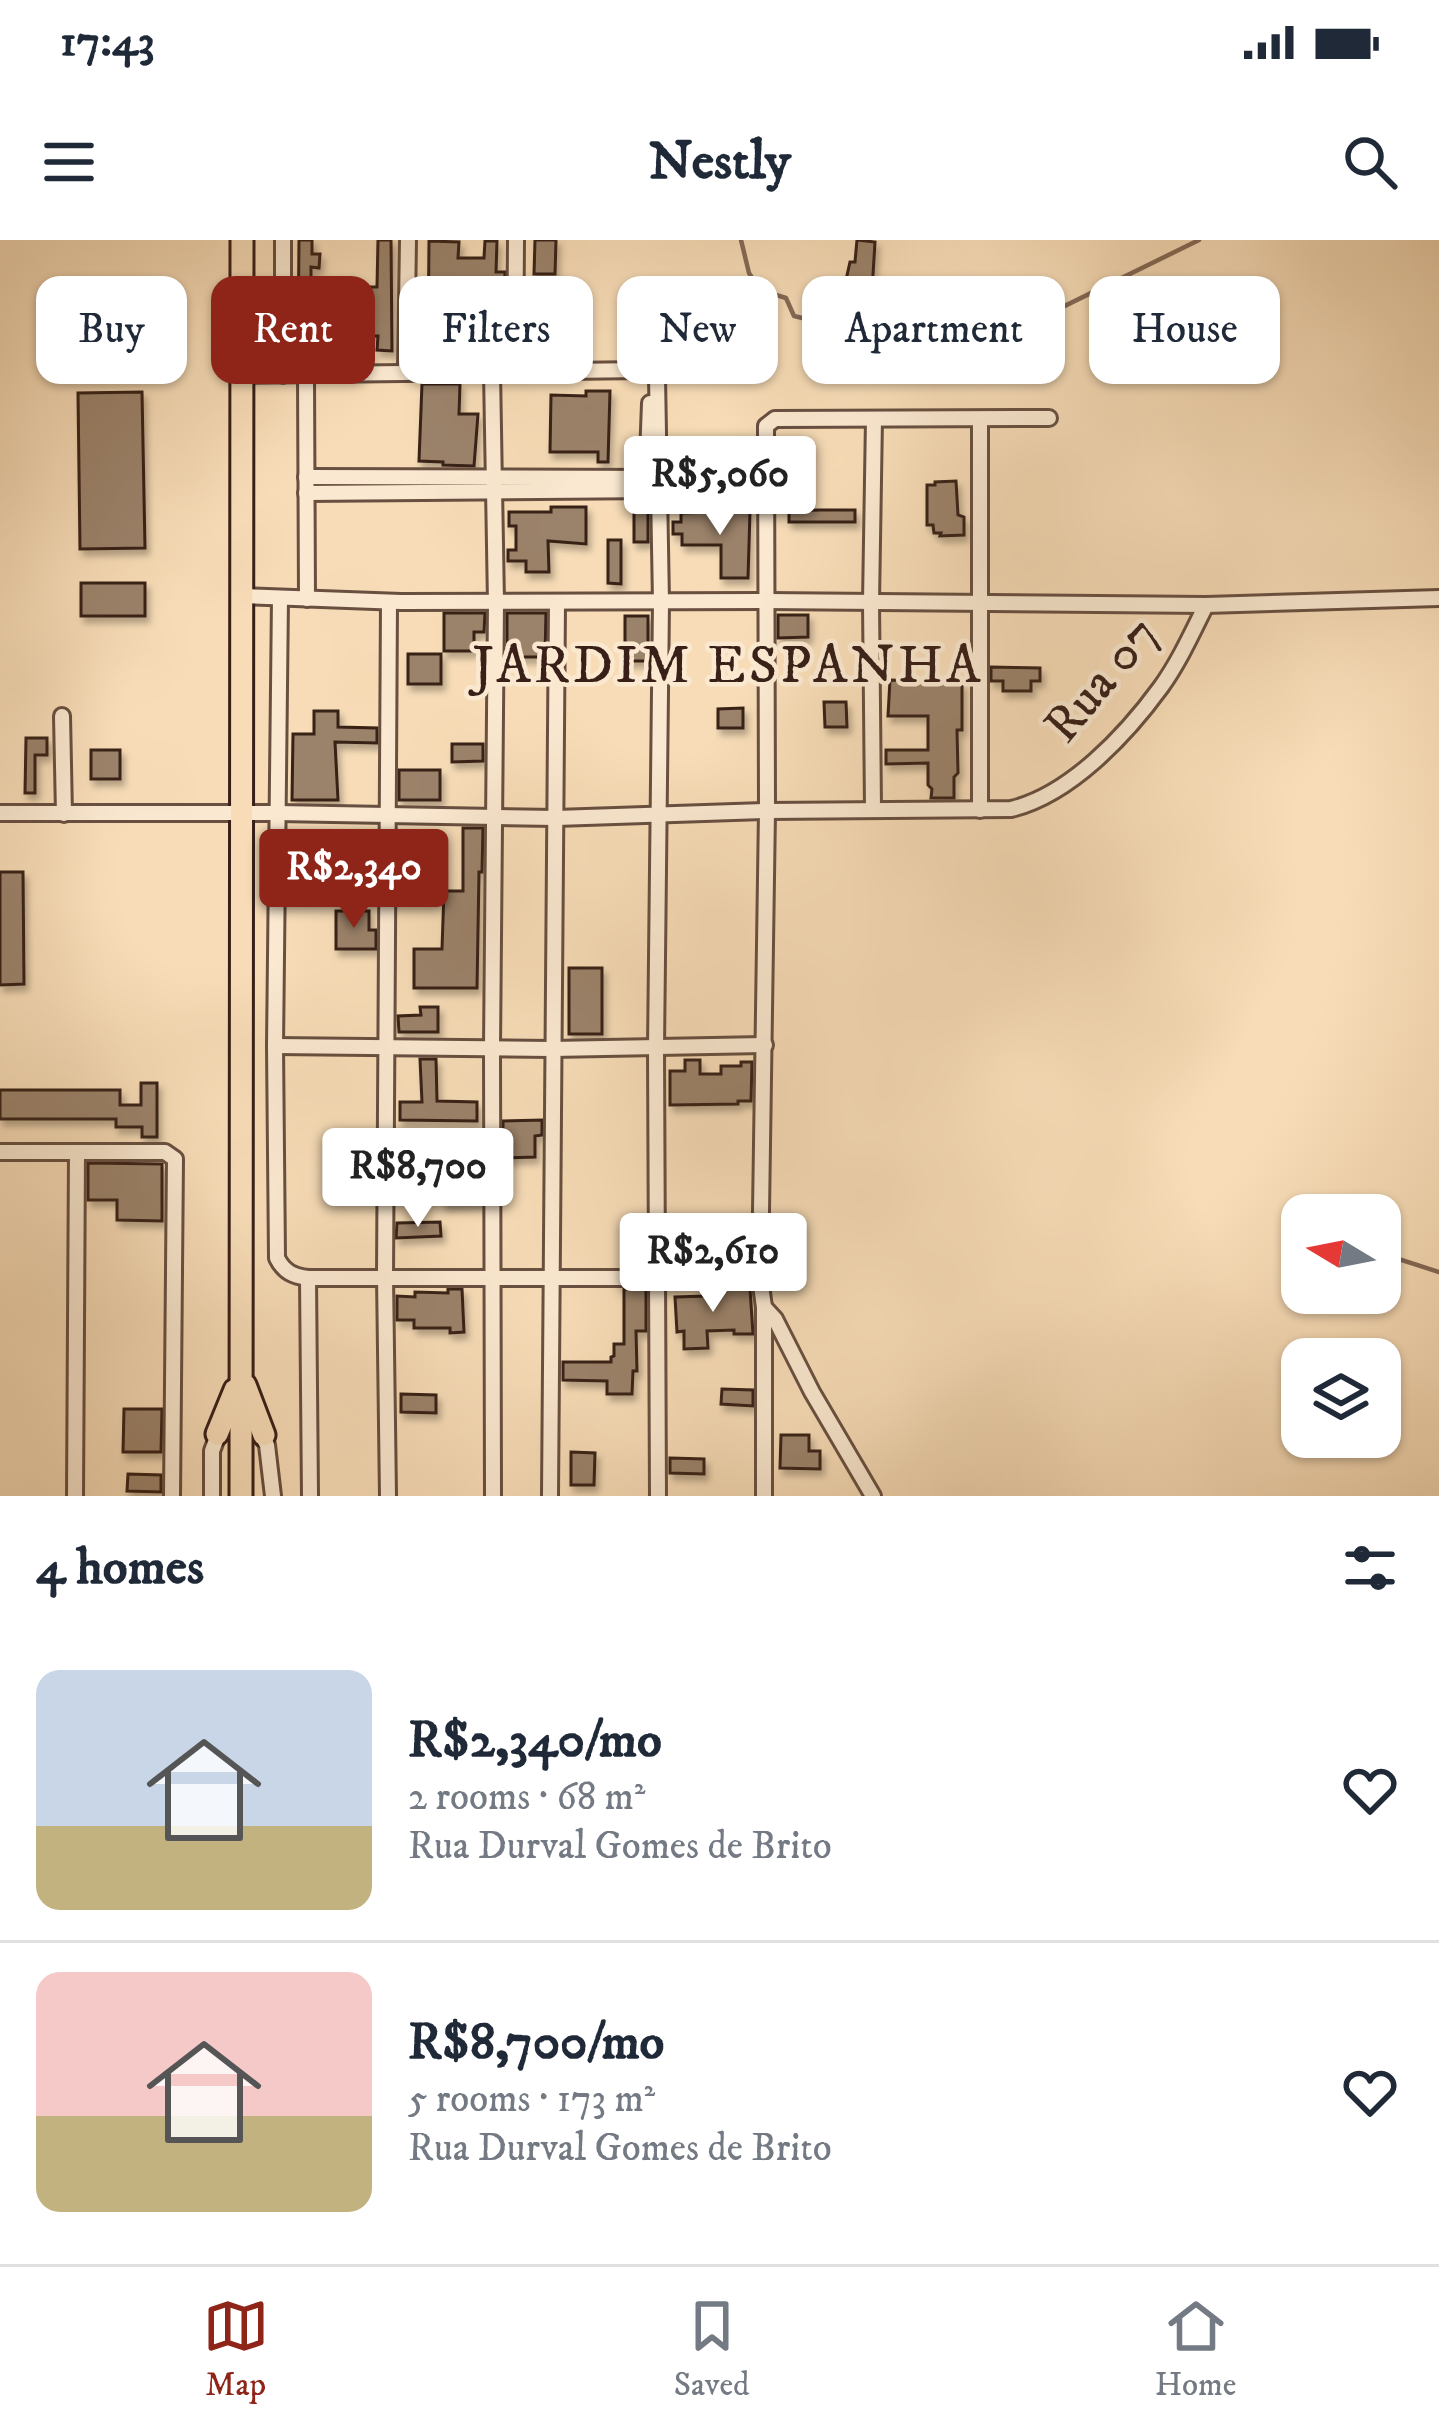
<!DOCTYPE html>
<html lang="en">
<head>
<meta charset="utf-8">
<style>
	body { margin:0; font-family:"IM FELL DW Pica",serif; background:#f2f2f3; color:#1f2937; height:100vh; display:flex; flex-direction:column; font-size:45px; white-space:nowrap }
	* { box-sizing:border-box; margin:0 }
	p { font-size:39px; color:#747a83 }
	.icon { flex:none; width:66px; height:66px; fill:none; stroke:currentColor; stroke-width:2; stroke-linecap:round; stroke-linejoin:round }
	.map { position:relative; height:1256px; overflow:hidden }
	.side { display:flex; flex-direction:column; background:#fff; flex:1 }
	.side>* { flex:none }
	.hud { position:absolute; left:36px; top:36px; width:1368px; height:108px; display:flex; gap:24px }
	.needle { width:78px; rotate:280deg }
	.buttons { position:absolute; left:1281px; top:954px; display:grid; gap:24px }
	.buttons a { display:grid; place-items:center; width:120px; height:120px; border-radius:24px; background:#fff; box-shadow:0 3px 9px #0004; font-size:60px }
	.price { position:absolute; translate:-50% -102px; padding:0 27px; border-radius:12px; background:#fff; color:#222; font-size:39px; line-height:78px; filter:drop-shadow(0 3px 6px #0008) }
	.price::after { content:''; position:absolute; left:50%; top:72px; width:36px; height:27px; margin-left:-18px; background:inherit; clip-path:polygon(0 0,100% 0,50% 100%) }
	.price.selected { background:#8f2418; color:#fff }
	ul { padding:0; list-style:none }
	li { display:flex; align-items:center; gap:36px; height:300px; padding:0 36px }
	li+li { border-top:3px solid #e0e1e3 }
	li span { display:grid; place-items:center; flex:none; width:336px; height:240px; border-radius:24px; color:#555 }
	li>.icon { margin-inline-start:auto }
	span .icon { width:144px; height:144px; fill:#fffc; stroke-width:1 }
	li b { font-size:51px }
	h2 { display:flex; justify-content:space-between; align-items:center; height:144px; padding:0 36px; font-size:51px }
	.chip { padding:0 42px; border-radius:24px; background:#fff; box-shadow:0 3px 9px #0004; font-size:42px; line-height:108px }
	.chip.selected { background:#8f2418; color:#fff }
	.status { display:flex; justify-content:space-between; align-items:center; height:84px; padding:0 60px; background:#fff; direction:ltr }
	.status svg { height:33px; fill:currentColor }
	header { display:flex; justify-content:space-between; align-items:center; height:156px; padding:0 36px; background:#fff; font-size:54px; font-weight:700 }
	.tabs { display:flex; justify-content:space-around; align-items:center; height:168px; border-top:3px solid #e0e1e3; background:#fff; font-size:33px; color:#747a83 }
	.tabs a { display:grid; justify-items:center; gap:6px }
	.tabs .selected { color:#8f2418 }
	.map>svg:first-child { display:block }
	.lines { fill:none; stroke-linecap:round; stroke-linejoin:round }
	.stream { stroke:#846a57; stroke-width:4.5 }
	.building { fill:#9b826b; stroke:#382018; stroke-width:3; fill-rule:evenodd; filter:url(#shadow) }
	.minor-casing { stroke:#684f40; stroke-width:20 }
	.primary-casing { stroke:#382018; stroke-width:27 }
	.minor { stroke:#fae8d0; stroke-width:14 }
	.primary { stroke:#f7dcb7; stroke-width:21 }
	.labels { text-anchor:middle; dominant-baseline:central; stroke-width:9; stroke-linejoin:round; paint-order:stroke }
	.street-label { font-size:51px; fill:#382018; stroke:#fae8d0 }
	.neighbourhood-label { font-size:54px; letter-spacing:3px; fill:#382018; stroke:#fae8d0 }
</style>
</head>
<body>
<div class="status"><b>17:43</b><svg viewBox="0 0 49 12"><path d="M0 12V9h3v3zM5 12V6h3v6zM10 12V3h3v9zM15 12V0h3v12zM26 1h20v11H26zM47 4h2v5h-2z"/></svg></div>
<header><svg class="icon" aria-label="menu" viewBox="0 0 24 24"><path d="M4 6h16M4 12h16M4 18h16"/></svg>Nestly<svg class="icon" aria-label="search" viewBox="0 0 24 24"><circle cx="10" cy="10" r="6"/><path d="M15 15l6 6"/></svg></header>
<div class="map">
<svg width="1439" height="1256" viewBox="0 0 1439 1256">
	<defs>
		<filter id="shadow"><feDropShadow dx="3.5" dy="6" stdDeviation="3" flood-color="#0004"/></filter>
	</defs>
	<rect width="100%" height="100%" fill="#f7dcb7"/>
	<filter id="stains"><feTurbulence type="fractalNoise" baseFrequency=".00167" numOctaves="4"/><feColorMatrix values="0 0 0 0 .2 0 0 0 0 .09 0 0 0 0 .02 0 0 0 .5 -.17"/></filter>
	<radialGradient id="worn" r=".72"><stop offset=".6" stop-color="#630" stop-opacity="0"/><stop offset="1" stop-color="#630" stop-opacity=".3"/></radialGradient>
	<g class="lines">
		<!-- stream -->
		<g class="stream">
			<polyline points="741,0 749,33 760,50"/>
			<polyline points="714,127 718,91 760,50 786,58 794,76 893,100 973,111 1199,0"/>
			<polyline points="1380,1013 1439,1032"/>
		</g>
	</g>
	<!-- building -->
	<g class="building">
		<polygon points="299,0 312,0 312,14 320,14 319,28 311,27 311,50 328,50 328,69 321,69 320,93 332,94 332,107 298,107"/>
		<polygon points="378,0 391,0 392,111 377,110 378,96 363,96 366,47 377,47"/>
		<polygon points="535,0 556,0 555,34 534,34"/>
		<polygon points="857,0 875,2 872,51 844,49 850,22 855,22"/>
		<path d="M429 1 459 2 458 18H484L485 1H497L496 32H505L504 62H500L497 113H463V116H450V110H428ZM453 46 476 47V80H453Z"/>
		<polygon points="422,144 460,144 459,174 478,174 474,226 443,225 443,222 419,221"/>
		<polygon points="586,151 610,151 608,222 598,222 598,212 550,212 551,155 586,156"/>
		<polygon points="142,152 145,308 80,309 78,153"/>
		<polygon points="956,241 958,275 964,277 964,295 940,296 941,293 934,293 933,285 927,285 927,245 935,245 935,242"/>
		<polygon points="551,267 586,267 586,304 548,301 549,332 526,332 526,321 508,321 508,310 516,310 516,286 509,286 509,272 551,272"/>
		<rect x="634" y="267" width="14" height="35"/>
		<polygon points="819,270 855,270 855,282 789,282 789,271"/>
		<polygon points="750,271 748,338 721,338 721,305 682,305 682,294 673,294 673,282 681,282 681,273"/>
		<polygon points="608,300 621,300 621,344 608,343"/>
		<rect x="81" y="343" width="64" height="33"/>
		<polygon points="444,373 485,373 484,392 474,392 474,411 444,411"/>
		<polygon points="507,373 546,373 545,417 507,417"/>
		<polygon points="778,375 808,375 808,397 778,398"/>
		<rect x="625" y="376" width="23" height="45"/>
		<rect x="408" y="414" width="33" height="30"/>
		<polygon points="991,427 1040,428 1040,441 1031,441 1031,451 1003,451 1003,441 991,441"/>
		<polygon points="890,440 962,443 962,490 957,490 958,533 954,537 954,558 931,558 932,549 928,545 928,523 886,524 886,510 928,510 928,476 888,476"/>
		<polygon points="824,462 846,462 847,487 825,487"/>
		<polygon points="743,468 743,488 718,488 718,469"/>
		<polygon points="314,471 338,471 338,487 377,488 377,503 335,502 338,560 292,560 293,494 314,494"/>
		<polygon points="26,498 47,498 47,515 35,515 35,553 25,553"/>
		<polygon points="452,504 483,504 483,521 452,522"/>
		<rect x="91" y="510" width="29" height="29"/>
		<rect x="399" y="530" width="41" height="30"/>
		<polygon points="463,588 483,588 482,632 479,632 477,748 414,748 414,709 442,709 444,651 463,651"/>
		<polygon points="0,632 23,632 24,744 0,745"/>
		<rect x="336" y="636" width="40" height="15"/>
		<polygon points="336,671 369,671 369,690 376,690 376,709 336,709"/>
		<rect x="569" y="728" width="33" height="66"/>
		<polygon points="420,767 438,767 438,792 399,792 398,776 421,775"/>
		<polygon points="420,819 436,819 437,861 477,862 477,881 400,880 400,862 422,862"/>
		<polygon points="685,820 700,820 700,834 721,834 721,826 741,826 741,822 752,822 751,861 738,861 738,864 670,865 670,831 685,831"/>
		<polygon points="141,843 157,843 157,897 142,897 142,887 116,887 116,879 0,879 0,850 120,850 120,865 141,865"/>
		<polygon points="542,880 542,895 535,896 535,917 503,918 503,881"/>
		<polygon points="333,913 366,914 365,930 333,930"/>
		<polygon points="88,923 162,924 162,981 117,980 117,960 88,960"/>
		<polygon points="481,939 481,962 443,964 443,941"/>
		<polygon points="440,982 441,996 396,998 397,983"/>
		<polygon points="448,1049 462,1049 464,1092 450,1093 450,1088 414,1088 414,1080 397,1080 397,1056 415,1057 415,1052 448,1053"/>
		<polygon points="624,1049 646,1049 646,1091 636,1091 637,1131 633,1131 632,1154 607,1154 607,1141 563,1140 563,1122 611,1122 611,1117 614,1116 614,1104 624,1104"/>
		<polygon points="707,1049 750,1049 753,1094 734,1094 734,1090 707,1091 708,1108 684,1109 684,1091 677,1092 675,1057 707,1056"/>
		<polygon points="722,1149 753,1150 753,1166 721,1164"/>
		<polygon points="401,1154 436,1155 436,1173 401,1172"/>
		<polygon points="124,1169 162,1169 161,1212 123,1212"/>
		<polygon points="781,1195 809,1195 809,1211 820,1211 820,1229 780,1228"/>
		<polygon points="571,1212 595,1213 594,1245 571,1245"/>
		<polygon points="670,1218 704,1219 704,1234 670,1233"/>
		<polygon points="128,1234 161,1235 161,1252 127,1251"/>
	</g>
	<g class="lines">
		<!-- minor casing -->
		<g class="minor-casing">
			<g id="minor">
				<polyline points="515,131 516,0"/>
				<polyline points="406,132 408,0"/>
				<polyline points="492,132 496,363 492,808 493,1256"/>
				<polyline points="243,135 643,130 652,131 657,137 661,362 656,808 658,1256"/>
				<polyline points="283,135 283,0"/>
				<polyline points="306,135 307,359"/>
				<polyline points="980,179 980,570"/>
				<polyline points="306,237 661,238"/>
				<polyline points="647,243 650,163"/>
				<polyline points="306,253 661,250"/>
				<polyline points="661,262 764,259"/>
				<polyline points="243,356 401,362 766,361 1206,365 1439,358"/>
				<path d="M280 358 275 806 277 1018C284 1032 293 1036 308 1038H760"/>
				<polyline points="62,476 64,574"/>
				<polyline points="873,569 871,362 874,179"/>
				<path d="M0 573H278L556 578 767 571 1011 569C1070 555 1126 495 1161 447 1179 422 1192 393 1206 365"/>
				<polyline points="275,806 552,809 765,805"/>
				<polyline points="0,912 165,912 175,919 172,1256"/>
				<polyline points="308,1038 310,1256"/>
				<polyline points="764,1067 775,1079 812,1152 873,1256"/>
				<polyline points="260,1192 267,1205 273,1256"/>
				<polyline points="75,1256 77,912"/>
				<polyline points="212,1256 212,1211 219,1192"/>
				<polyline points="388,1256 385,1037 389,362"/>
				<polyline points="550,1256 557,363"/>
				<polyline points="764,1256 764,1067 760,1038 767,571 766,186 775,179 1049,178"/>
			</g>
		</g>
		<!-- primary casing -->
		<g class="primary-casing">
			<g id="primary">
				<polyline points="245,1145 264,1195"/>
				<polyline points="217,1194 235,1150"/>
				<polyline points="241,1256 242,0"/>
			</g>
		</g>
		<!-- minor -->
		<use href="#minor" class="minor"/>
		<!-- primary -->
		<use href="#primary" class="primary"/>
	</g>
	<g class="labels">
		<!-- street labels -->
		<g class="street-label">
			<text transform="translate(1102 440) rotate(-50)">Rua 07</text>
		</g>
		<!-- neighbourhood labels -->
		<g class="neighbourhood-label">
			<text x="728" y="426">JARDIM ESPANHA</text>
		</g>
	</g>
	<rect width="100%" height="100%" filter="url(#stains)"/>
	<rect width="100%" height="100%" fill="url(#worn)"/>
</svg>
<div class="buttons">
<a><svg class="needle" viewBox="-14 -14 28 28"><path d="M0-13l5 13h-10z" fill="#e53935"/><path d="M0 13l5-13h-10z" fill="#747a83"/></svg></a>
<a><svg class="icon" aria-label="layers" viewBox="0 0 24 24"><path d="M12 4l9 5-9 5-9-5zM3 14l9 5 9-5"/></svg></a>
</div>
<b class="price" style="left:720px;top:298px">R$5,060</b>
<b class="price selected" style="left:354px;top:691px">R$2,340</b>
<b class="price" style="left:418px;top:990px">R$8,700</b>
<b class="price" style="left:713px;top:1075px">R$2,610</b>
<div class="hud">
<a class="chip">Buy</a>
<a class="chip selected">Rent</a>
<a class="chip">Filters</a>
<a class="chip">New</a>
<a class="chip">Apartment</a>
<a class="chip">House</a>
</div>
</div>
<section class="side">
<h2>4 homes<svg class="icon" aria-label="filters" viewBox="0 0 24 24"><path d="M4 7h16M4 17h16"/><circle cx="9" cy="7" r="2"/><circle cx="15" cy="17" r="2"/></svg></h2>
<ul>
<li><span style="background:linear-gradient(#c9d6e8 65%,#c2b280 0)"><svg class="icon" aria-label="home" viewBox="0 0 24 24"><path d="M3 11l9-7 9 7M6 9v11h12V9"/></svg></span><div><b>R$2,340/mo</b><p>2 rooms · 68 m²</p><p>Rua Durval Gomes de Brito</p></div><svg class="icon" aria-label="heart" viewBox="0 0 24 24"><path d="M12 20l-8-8c-3-5 5-10 8-4 3-6 11-1 8 4z"/></svg></li>
<li><span style="background:linear-gradient(#f6c9c9 60%,#c2b280 0)"><svg class="icon" aria-label="home" viewBox="0 0 24 24"><path d="M3 11l9-7 9 7M6 9v11h12V9"/></svg></span><div><b>R$8,700/mo</b><p>5 rooms · 173 m²</p><p>Rua Durval Gomes de Brito</p></div><svg class="icon" aria-label="heart" viewBox="0 0 24 24"><path d="M12 20l-8-8c-3-5 5-10 8-4 3-6 11-1 8 4z"/></svg></li>
</ul>
</section>
<nav class="tabs">
<a class="selected"><svg class="icon" aria-label="map" viewBox="0 0 24 24"><path d="M3 6l6-2 6 2 6-2v14l-6 2-6-2-6 2zM9 4v14M15 6v14"/></svg>Map</a>
<a><svg class="icon" aria-label="saved" viewBox="0 0 24 24"><path d="M7 4h10v16l-5-4-5 4z"/></svg>Saved</a>
<a><svg class="icon" aria-label="home" viewBox="0 0 24 24"><path d="M3 11l9-7 9 7M6 9v11h12V9"/></svg>Home</a>
</nav>
</body>
</html>
